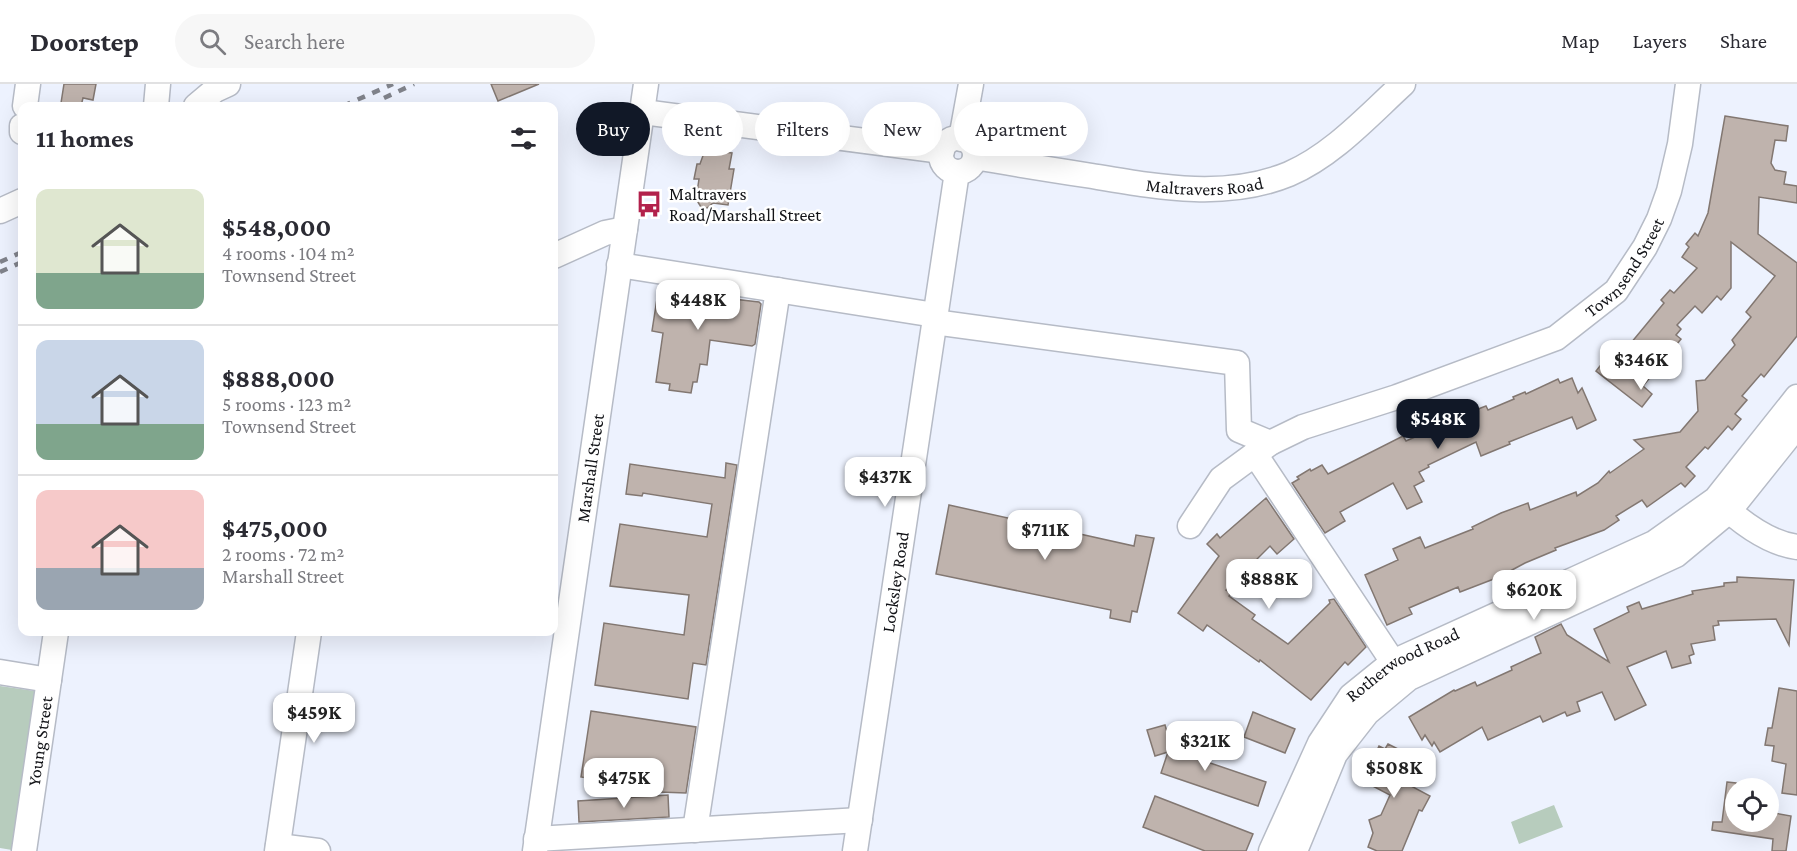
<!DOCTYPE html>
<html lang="en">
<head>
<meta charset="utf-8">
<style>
	body { margin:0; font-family:"Crimson Pro",serif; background:#f7f7f7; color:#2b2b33; height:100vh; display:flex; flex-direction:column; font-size:22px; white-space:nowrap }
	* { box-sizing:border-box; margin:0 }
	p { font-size:20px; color:#7c7c81 }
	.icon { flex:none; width:33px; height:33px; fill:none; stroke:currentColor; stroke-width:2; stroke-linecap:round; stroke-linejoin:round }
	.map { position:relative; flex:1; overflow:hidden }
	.panel { position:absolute; left:18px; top:18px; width:540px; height:534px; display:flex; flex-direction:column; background:#fff; border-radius:12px; box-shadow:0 6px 24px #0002 }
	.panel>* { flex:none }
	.guide { position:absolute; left:576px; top:18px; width:570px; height:54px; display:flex; gap:12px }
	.tools { position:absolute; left:1725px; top:694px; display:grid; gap:12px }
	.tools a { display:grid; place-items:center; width:54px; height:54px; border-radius:50%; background:#fff; box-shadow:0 6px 24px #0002; font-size:30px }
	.price { position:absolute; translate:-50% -51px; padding:0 14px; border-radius:12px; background:#fff; color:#222; font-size:20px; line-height:39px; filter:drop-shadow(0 2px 3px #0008) }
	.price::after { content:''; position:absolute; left:50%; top:36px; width:18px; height:14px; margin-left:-9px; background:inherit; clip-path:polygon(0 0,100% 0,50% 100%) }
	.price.on { background:#111827; color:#fff }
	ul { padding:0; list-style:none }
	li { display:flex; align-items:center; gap:18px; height:150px; padding:0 18px }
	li+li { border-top:2px solid #e1e1e2 }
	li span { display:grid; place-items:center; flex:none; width:168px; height:120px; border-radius:12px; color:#555 }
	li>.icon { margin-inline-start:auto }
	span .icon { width:72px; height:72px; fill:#fffc; stroke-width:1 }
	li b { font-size:26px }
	h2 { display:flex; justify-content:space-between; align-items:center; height:72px; padding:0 18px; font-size:26px }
	.tag { padding:0 21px; border-radius:27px; background:#fff; box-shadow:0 6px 24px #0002; font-size:21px; line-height:54px }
	.tag.on { background:#111827; color:#fff }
	header { display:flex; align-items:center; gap:36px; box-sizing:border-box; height:84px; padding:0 30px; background:#fff; border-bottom:2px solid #e1e1e2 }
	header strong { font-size:28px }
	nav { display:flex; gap:33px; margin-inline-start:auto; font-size:21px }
	.search { width:420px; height:54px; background:#f7f7f7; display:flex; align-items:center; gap:15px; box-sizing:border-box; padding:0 21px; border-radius:33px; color:#7c7c81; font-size:22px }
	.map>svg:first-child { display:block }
	.green { fill:#b7ccbd }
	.building { fill:#bfb3ad; stroke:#827771; stroke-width:1.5 }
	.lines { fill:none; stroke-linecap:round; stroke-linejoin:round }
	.minor-casing { stroke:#b6bbc6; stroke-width:27 }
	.minor { stroke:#fff; stroke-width:24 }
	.rail { stroke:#80838b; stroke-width:4.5; stroke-dasharray:8 8; stroke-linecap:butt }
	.labels { text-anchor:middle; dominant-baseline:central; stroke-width:5; stroke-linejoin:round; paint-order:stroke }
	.street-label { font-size:18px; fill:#131418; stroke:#fff }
	.poi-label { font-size:18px; fill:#131418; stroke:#fff; text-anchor:start }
</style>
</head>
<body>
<header>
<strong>Doorstep</strong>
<div class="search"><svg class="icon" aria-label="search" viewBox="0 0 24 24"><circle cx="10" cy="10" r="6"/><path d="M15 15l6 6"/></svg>Search here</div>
<nav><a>Map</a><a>Layers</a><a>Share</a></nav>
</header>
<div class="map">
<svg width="1797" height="767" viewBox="0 0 1797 767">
	<rect width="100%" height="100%" fill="#edf2fe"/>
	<!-- green -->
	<g class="green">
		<polygon points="0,602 35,607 12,766 0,764"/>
		<polygon points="1554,721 1563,743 1519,760 1511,738"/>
	</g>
	<!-- building -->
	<g class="building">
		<polygon points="64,0 96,0 93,16 83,14 81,22 61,19"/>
		<polygon points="491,0 539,0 498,17"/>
		<polygon points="1725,32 1788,42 1786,57 1775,56 1771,79 1775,86 1786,88 1784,100 1797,102 1797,119 1759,113 1758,150 1797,179 1797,252 1764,293 1761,290 1742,312 1747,316 1735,330 1741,335 1732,346 1728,342 1708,365 1705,363 1686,383 1695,392 1685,403 1681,399 1647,423 1642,416 1616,432 1619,436 1604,446 1555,464 1556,466 1525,479 1499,493 1460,508 1458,503 1409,524 1412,530 1387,541 1365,491 1398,476 1393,465 1420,453 1425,464 1473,445 1472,443 1501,429 1528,419 1530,426 1576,408 1577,412 1598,399 1609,387 1610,389 1644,365 1634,356 1680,348 1698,327 1696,297 1705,296 1735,261 1732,256 1751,233 1746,228 1775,192 1731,158 1731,204 1721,216 1717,212 1702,229 1695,222 1677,241 1681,245 1676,251 1681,255 1643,302 1652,310 1642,323 1596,287 1618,259 1626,265 1664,219 1661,216 1670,206 1674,209 1697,184 1682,173 1689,163 1686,160 1695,149 1698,152 1708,129"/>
		<polygon points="705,66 732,69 729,85 734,85 728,121 713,119 707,124 701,123 696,115 699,95 694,95 697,80 700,80"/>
		<polygon points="659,202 707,209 707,212 759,218 761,220 755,260 752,262 710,256 707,281 700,280 697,298 693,298 691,309 669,306 670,300 656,298 663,249 652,247"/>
		<polygon points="1572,294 1578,309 1582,304 1596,336 1577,345 1572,333 1509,358 1510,360 1481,372 1476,358 1428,381 1429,383 1419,388 1424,397 1414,402 1422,418 1407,425 1393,399 1340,428 1345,437 1325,449 1292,399 1299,395 1297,393 1310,385 1311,387 1322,381 1328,390 1403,352 1406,357 1442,341 1444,344 1474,330 1473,327 1486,322 1488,326 1514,315 1513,313 1525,308 1526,310 1558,295 1560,299"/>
		<polygon points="726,379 737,381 706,581 693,579 688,615 595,601 604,539 684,551 689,511 610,502 620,440 707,453 712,420 643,409 642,412 626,410 630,380 725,394"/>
		<polygon points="1266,414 1294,455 1277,470 1270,462 1226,506 1231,509 1229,512 1255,531 1252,535 1288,560 1330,519 1329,516 1334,515 1366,563 1348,581 1345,578 1311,616 1260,576 1259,578 1207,541 1203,547 1178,529 1219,472 1207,460 1217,450 1220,454"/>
		<polygon points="949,421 1134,462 1136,451 1154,454 1137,528 1132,527 1130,538 1110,534 1111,526 936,490"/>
		<polygon points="1737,493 1794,496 1789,561 1776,535 1718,537 1719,541 1713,542 1715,556 1691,560 1694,570 1689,572 1691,579 1672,584 1666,567 1627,583 1646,621 1615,636 1602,608 1577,618 1580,627 1567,632 1565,628 1543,638 1540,632 1488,656 1482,643 1440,668 1434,658 1432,662 1425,651 1422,656 1409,633 1454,606 1455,607 1475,598 1477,602 1512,586 1511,583 1541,569 1535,553 1561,540 1567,551 1609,578 1594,545 1629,528 1627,523 1639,518 1642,525 1693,510 1692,507 1724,502 1724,499 1737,498"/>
		<polygon points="1779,604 1797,607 1797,711 1782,709 1786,680 1772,677 1774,662 1765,661 1768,644 1772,644"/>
		<polygon points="591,627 696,643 686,709 659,708 659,706 581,693"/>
		<polygon points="1253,628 1295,645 1285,669 1244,653"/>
		<polygon points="1165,641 1172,666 1266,698 1258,722 1161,689 1168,668 1155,672 1147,646"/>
		<polygon points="1388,660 1414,673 1407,685 1418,690 1411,702 1430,712 1422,727 1419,726 1402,767 1377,767 1368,763 1373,749 1369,736 1381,731 1390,711 1363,697 1379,662 1385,665"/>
		<polygon points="1727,698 1736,699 1736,738 1768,738 1768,728 1791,732 1786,767 1772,767 1773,755 1712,746 1713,738 1722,738"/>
		<polygon points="668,711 669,733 579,738 578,717"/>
		<polygon points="1155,712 1253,750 1246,767 1205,767 1143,743"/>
	</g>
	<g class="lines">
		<!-- minor casing -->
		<g class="minor-casing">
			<g id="minor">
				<polyline points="25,22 28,0"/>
				<polyline points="156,22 158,0"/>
				<polyline points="196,22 215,6 228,0"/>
				<polyline points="643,28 942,67"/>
				<polyline points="22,48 22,42"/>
				<circle cx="958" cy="71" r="17"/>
				<polyline points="961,55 971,0"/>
				<path id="s1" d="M975 73C1014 80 1053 86 1092 92 1157 103 1226 116 1289 90 1333 71 1368 32 1403 0"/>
				<polyline points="0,127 22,117"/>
				<polyline points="554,172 605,149 625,145"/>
				<polyline points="619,181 935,231"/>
				<polyline points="934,238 1237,279 1239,346 1270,359"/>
				<polyline points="1255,370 1393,578"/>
				<path d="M1717 416C1738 436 1768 459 1797 463"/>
				<path id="s2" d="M1190 442 1221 395 1270 359 1303 343 1397 313 1556 254 1616 207 1645 163 1659 135 1669 107 1680 60 1688 0"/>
				<polyline points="0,588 49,596"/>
				<polyline points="695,746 778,206"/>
				<polyline points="536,755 860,736"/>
				<polyline points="278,762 318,767"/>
				<path id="s3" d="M24 767 56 548"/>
				<polyline points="277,767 309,548"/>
				<path id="s4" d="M535 767 646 0"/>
				<path id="s5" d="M855 767 957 88"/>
				<path id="s6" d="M1271 767 1320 659 1351 612 1393 578 1654 459 1716 415 1797 313"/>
				<polyline points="1295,767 1335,670 1367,629 1409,594 1676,471 1729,427 1797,342"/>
			</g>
		</g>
		<!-- minor -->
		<use href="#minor" class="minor"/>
		<!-- rail -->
		<g class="rail">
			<polyline points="384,14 414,0"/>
			<polyline points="343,22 393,0"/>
			<polyline points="0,178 22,168"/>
			<polyline points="0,188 22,178"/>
		</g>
	</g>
	<!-- icons -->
	<defs>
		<g id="bus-bare" transform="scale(2.07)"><path d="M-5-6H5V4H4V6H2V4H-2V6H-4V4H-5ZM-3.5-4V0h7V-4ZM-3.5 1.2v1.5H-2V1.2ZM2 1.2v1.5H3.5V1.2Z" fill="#b2214c" stroke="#fff" stroke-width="2.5" paint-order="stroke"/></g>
	</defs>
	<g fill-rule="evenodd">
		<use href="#bus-bare" x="649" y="120"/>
	</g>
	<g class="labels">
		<!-- street labels -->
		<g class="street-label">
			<text stroke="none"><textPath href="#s1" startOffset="232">Maltravers Road</textPath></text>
			<text stroke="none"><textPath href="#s2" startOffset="522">Townsend Street</textPath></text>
			<text stroke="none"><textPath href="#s4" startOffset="387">Marshall Street</textPath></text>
			<text stroke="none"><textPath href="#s5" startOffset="272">Locksley Road</textPath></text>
			<text stroke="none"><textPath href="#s6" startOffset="236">Rotherwood Road</textPath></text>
			<text stroke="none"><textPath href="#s3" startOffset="111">Young Street</textPath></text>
		</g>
		<!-- poi labels -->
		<g class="poi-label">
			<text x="669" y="110">Maltravers<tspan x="669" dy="21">Road/Marshall Street</tspan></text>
		</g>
	</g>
</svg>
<div class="tools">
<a><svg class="icon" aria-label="locate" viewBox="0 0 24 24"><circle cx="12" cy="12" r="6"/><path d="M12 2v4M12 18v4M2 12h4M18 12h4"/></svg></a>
</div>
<b class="price" style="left:698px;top:247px">$448K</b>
<b class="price" style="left:1641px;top:307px">$346K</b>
<b class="price on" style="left:1438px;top:366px">$548K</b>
<b class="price" style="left:885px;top:424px">$437K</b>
<b class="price" style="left:1045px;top:477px">$711K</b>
<b class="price" style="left:1269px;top:526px">$888K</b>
<b class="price" style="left:1534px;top:537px">$620K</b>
<b class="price" style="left:314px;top:660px">$459K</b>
<b class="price" style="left:1205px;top:688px">$321K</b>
<b class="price" style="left:1394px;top:715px">$508K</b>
<b class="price" style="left:624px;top:725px">$475K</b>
<div class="guide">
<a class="tag on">Buy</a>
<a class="tag">Rent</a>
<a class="tag">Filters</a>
<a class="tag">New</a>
<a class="tag">Apartment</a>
</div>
<section class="panel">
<h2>11 homes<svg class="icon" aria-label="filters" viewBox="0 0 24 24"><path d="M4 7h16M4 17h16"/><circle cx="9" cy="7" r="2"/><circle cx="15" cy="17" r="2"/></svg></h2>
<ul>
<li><span style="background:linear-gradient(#dfe7d0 70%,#7fa58c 0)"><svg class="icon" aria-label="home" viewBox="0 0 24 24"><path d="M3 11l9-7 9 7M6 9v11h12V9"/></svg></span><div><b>$548,000</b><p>4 rooms · 104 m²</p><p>Townsend Street</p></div></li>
<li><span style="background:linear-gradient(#c9d6e8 70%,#7fa58c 0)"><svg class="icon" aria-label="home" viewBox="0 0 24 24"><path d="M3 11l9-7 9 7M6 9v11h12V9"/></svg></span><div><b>$888,000</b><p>5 rooms · 123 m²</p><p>Townsend Street</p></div></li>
<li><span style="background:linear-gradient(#f6c9c9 65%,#9aa5b1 0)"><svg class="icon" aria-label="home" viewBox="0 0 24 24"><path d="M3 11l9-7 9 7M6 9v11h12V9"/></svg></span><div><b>$475,000</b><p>2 rooms · 72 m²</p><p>Marshall Street</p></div></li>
</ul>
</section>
</div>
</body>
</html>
